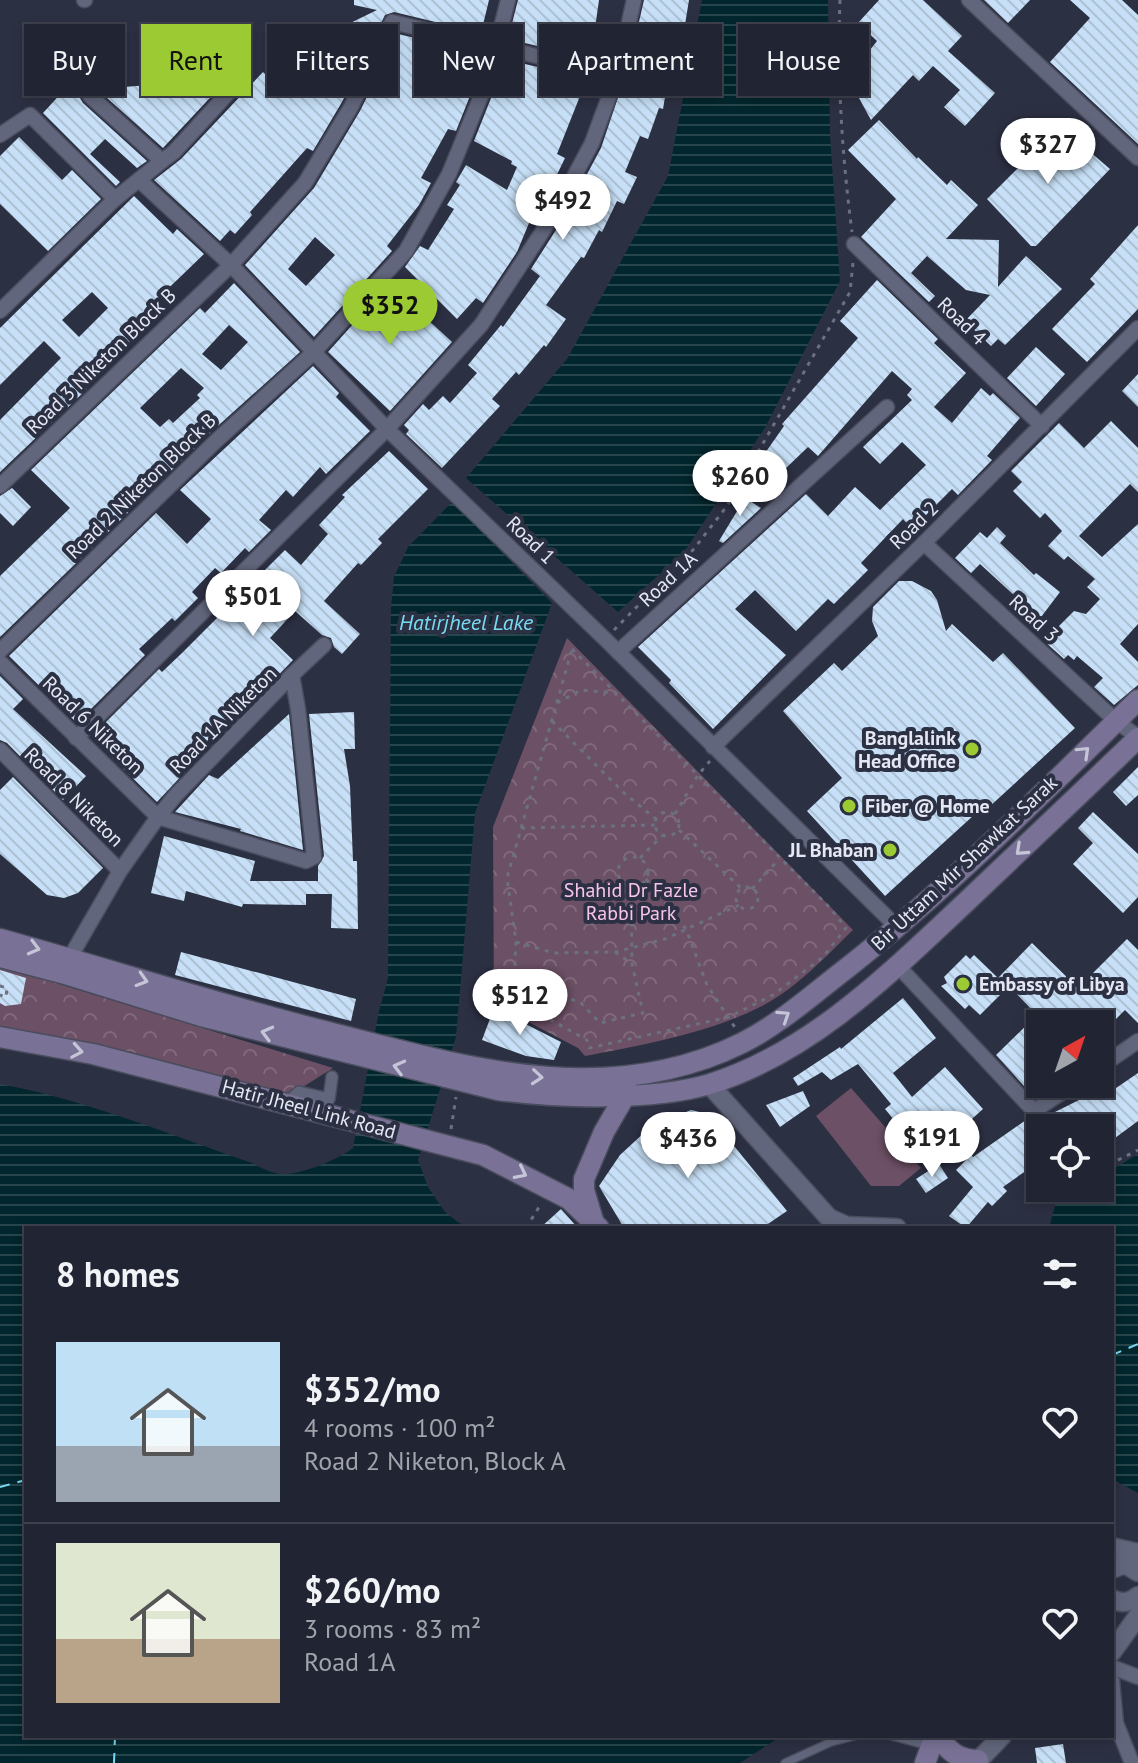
<!DOCTYPE html>
<html lang="en">
<head>
<meta charset="utf-8">
<style>
	body { margin:0; font-family:"PT Sans",sans-serif; background:#292c3a; color:#f1f3f6; height:100vh; display:flex; flex-direction:column; font-size:30px; white-space:nowrap }
	* { box-sizing:border-box; margin:0 }
	p { font-size:26px; color:#a2a4ac }
	.icon { flex:none; width:44px; height:44px; fill:none; stroke:currentColor; stroke-width:2; stroke-linecap:round; stroke-linejoin:round }
	.map { position:relative; flex:1; overflow:hidden }
	.side { position:absolute; left:24px; top:1226px; width:1090px; height:512px; display:flex; flex-direction:column; background:#212432; border-radius:0px; box-shadow:0 4px 12px #0003,0 0 0 2px #3e414d }
	.side>* { flex:none }
	.hud { position:absolute; left:24px; top:24px; width:1090px; height:72px; display:flex; gap:16px }
	.needle { width:52px; rotate:40deg }
	.buttons { position:absolute; left:1026px; top:1010px; display:grid; gap:16px }
	.buttons a { display:grid; place-items:center; width:88px; height:88px; border-radius:0px; background:#212432; box-shadow:0 4px 12px #0003,0 0 0 2px #3e414d; font-size:40px }
	.price { position:absolute; translate:-50% -68px; padding:0 18px; border-radius:28px; background:#fff; color:#222; font-size:26px; line-height:52px; filter:drop-shadow(0 2px 4px #0008) }
	.price::after { content:''; position:absolute; left:50%; top:48px; width:24px; height:18px; margin-left:-12px; background:inherit; clip-path:polygon(0 0,100% 0,50% 100%) }
	.price.active { background:#9cca32; color:#111 }
	ul { padding:0; list-style:none }
	li { display:flex; align-items:center; gap:24px; height:200px; padding:0 32px }
	li+li { border-top:2px solid #3e414d }
	li span { display:grid; place-items:center; flex:none; width:224px; height:160px; border-radius:0px; color:#555 }
	li>.icon { margin-inline-start:auto }
	span .icon { width:96px; height:96px; fill:#fffc; stroke-width:1 }
	li b { font-size:34px }
	h2 { display:flex; justify-content:space-between; align-items:center; height:96px; padding:0 32px; font-size:34px }
	.pill { padding:0 28px; border-radius:0px; background:#212432; box-shadow:0 4px 12px #0003,0 0 0 2px #3e414d; font-size:28px; line-height:72px }
	.pill.active { background:#9cca32; color:#111 }
	.map>svg:first-child { display:block }
	.forest { fill:url(#forest-crowns) }
	.pitch { fill:#6c5065 }
	.water { fill:url(#water-rules) }
	.lines { fill:none; stroke-linecap:round; stroke-linejoin:round }
	.ferry { stroke:#77dbf3; stroke-width:2; stroke-dasharray:10 8; stroke-linecap:butt }
	.building { fill:url(#building-back-hatch); fill-rule:evenodd }
	.service-casing { stroke:#4a4d5e; stroke-width:10 }
	.pedestrian-casing { stroke:#4a4d5e; stroke-width:14 }
	.minor-casing { stroke:#4a4d5e; stroke-width:17 }
	.tertiary-casing { stroke:#4a4d5e; stroke-width:21 }
	.secondary-casing { stroke:#4a4d5e; stroke-width:23 }
	.path { stroke:#6c7080; stroke-width:3; stroke-dasharray:4 6; stroke-linecap:butt }
	.service { stroke:#62667c; stroke-width:7 }
	.pedestrian { stroke:#62667c; stroke-width:11 }
	.minor { stroke:#62667c; stroke-width:14 }
	.tertiary { stroke:#62667c; stroke-width:18 }
	.secondary { stroke:#797296; stroke-width:20 }
	.oneway { stroke:#c5c5d8 }
	.poi-dot { fill:#9cca32; stroke:#2c3043; stroke-width:3 }
	.labels { text-anchor:middle; dominant-baseline:central; stroke-width:8; stroke-linejoin:round; paint-order:stroke }
	.street-label { font-size:20px; fill:#e5e8f4; stroke:#2c3043 }
	.poi-label { font-size:20px; font-weight:bold; fill:#e5e8f4; stroke:#2c3043; text-anchor:end }
	.park-label { font-size:20px; fill:#f9c4ec; stroke:#2c3043 }
	.water-label { font-size:22px; font-style:italic; fill:#77dbf3; stroke:#2c3043 }
</style>
</head>
<body>
<div class="map">
<svg width="1138" height="1763" viewBox="0 0 1138 1763">
	<defs>
		<pattern id="forest-crowns" width="20" height="18" patternUnits="userSpaceOnUse" patternTransform="scale(2)"><rect width="20" height="18" fill="#6c5065"/><path d="M2 6a3 3 0 1 1 6 0M12 15a3 3 0 1 1 6 0" fill="none" stroke="#81697c"/></pattern>
		<pattern id="water-rules" width="6" height="5" patternUnits="userSpaceOnUse" patternTransform="scale(2)"><rect width="6" height="5" fill="#02262d"/><path d="M0 2.5h6" fill="none" stroke="#27464c"/></pattern>
		<pattern id="building-back-hatch" width="6" height="6" patternUnits="userSpaceOnUse" patternTransform="scale(2)"><rect width="6" height="6" fill="#c7e0f7"/><path d="M-1 5l2 2M0 0l6 6M5-1l2 2" fill="none" stroke="#adc1d4"/></pattern>
	</defs>
	<rect width="100%" height="100%" fill="#2c3043"/>
	<!-- forest -->
	<g class="forest">
		<path d="M567 638 853 930C824 958 795 990 758 1008 705 1034 642 1045 585 1056L578 1048 494 1004 493 827Z"/>
		<polygon points="0,966 333,1068 290,1095 0,1035"/>
	</g>
	<!-- pitch -->
	<polygon class="pitch" points="851,1088 921,1168 899,1186 871,1186 816,1116"/>
	<!-- water -->
	<g class="water">
		<polygon points="702,0 828,0 830,135 840,281 766,426 685,551 618,612 466,478 567,359 668,176"/>
		<path d="M452 502 552 603 475 813 456 1037 418 1160 428 1187 445 1212 459 1223 472 1228H26V1736H781L740 1763H0V1084C87 1100 168 1134 252 1163 261 1168 270 1173 281 1174 301 1175 337 1160 353 1148L379 1011 388 978 391 608 394 577 408 547Z"/>
		<polygon points="1138,1154 1138,1493 1112,1479 1112,1228 1049,1228 1056,1202 1081,1188 1100,1188 1100,1177"/>
	</g>
	<g class="lines">
		<!-- ferry -->
		<g class="ferry">
			<polyline points="1112,1355 1138,1344"/>
			<polyline points="0,1487 26,1480"/>
			<polyline points="114,1763 115,1736"/>
		</g>
	</g>
	<!-- building -->
	<g class="building">
		<polygon points="354,0 489,0 481,33 394,12 385,15 342,102 313,151 307,148 250,212 252,215 235,234 230,230 220,241 154,180 181,159 263,72 289,96 303,72 296,68 334,31 377,10 354,5"/>
		<polygon points="518,0 599,0 594,35 607,38 603,58 610,59 609,63 508,39"/>
		<polygon points="644,0 689,0 678,68 670,67 663,109 659,108 648,139 640,136 625,172 637,177 624,204 617,201 602,232 599,230 584,258 581,257 546,305 566,319 546,347 544,345 519,375 516,372 492,399 500,406 442,468 406,434 409,430 404,425 423,404 429,410 443,396 450,403 477,373 468,365 501,325 503,327 540,276 531,269 563,219 601,148 630,62 652,66 638,26"/>
		<polygon points="879,0 923,0 962,36 948,51 995,93 965,126 944,107 960,90 933,66 919,81 913,75 871,120 848,78 877,41 858,23"/>
		<polygon points="984,0 1030,0 1008,23"/>
		<polygon points="1070,0 1122,0 1138,15 1138,144 1050,62 1090,18"/>
		<path d="M398 34 484 54 478 76 456 131 448 129 421 178 431 183 419 205 387 246 392 251 314 337 245 265 314 188 360 111ZM315 237 335 255 306 286 288 269Z"/>
		<polygon points="504,59 542,68 584,86 557,154 565,158 552,185 546,182 517,252 483,303 476,298 457,319 405,267 420,246 428,250 454,209 447,205 460,185 456,182 466,165 507,190 517,167 511,164 512,161 474,141 497,83"/>
		<polygon points="163,84 157,91 221,86 163,148 97,89"/>
		<polygon points="66,88 69,91 82,90 80,98 83,103 147,161 137,168 105,139 90,154 120,182 116,186 43,113"/>
		<polygon points="879,120 917,159 918,157 947,185 951,180 978,205 946,239 999,240 998,287 1026,256 1062,289 1005,345 998,339 991,346 965,321 990,295 966,290 927,256 911,273 935,296 929,302 861,237 896,199 848,150"/>
		<polygon points="1060,126 1110,169 1036,246 1031,246 987,199"/>
		<polygon points="19,137 62,180 72,170 101,199 48,251 0,204 0,156"/>
		<path d="M134 196 173 234 177 229 204 254 122 333 130 342 110 363 107 360 83 385 87 389 0 472V420L61 358 44 341 0 385V328ZM92 292 108 308 79 337 62 320Z"/>
		<polygon points="1138,225 1138,309 1087,362 1052,329 1095,284 1090,279"/>
		<polygon points="877,280 938,339 934,343 966,373 934,407 952,423 981,388 990,396 993,393 1020,418 987,456 992,460 958,495 952,489 912,529 903,519 861,563 868,570 834,604 828,599 796,631 755,590 735,609 786,655 713,729 669,683 671,680 638,647 806,494 828,516 855,487 880,510 926,465 902,442 880,464 863,447 912,400 907,395 912,389 892,371 818,456 808,447 786,468 773,472 756,466 784,426 782,424 858,338 840,321"/>
		<path d="M234 283 300 352 210 433 0 637V576L70 508 31 470 200 308 205 313ZM229 325 248 342 221 370 202 354ZM181 368 204 388 197 395 200 398 173 423 169 419 160 427 140 408Z"/>
		<polygon points="389,284 452,342 390,411 328,352"/>
		<polygon points="1036,347 1065,374 1036,406 1007,378"/>
		<polygon points="313,366 339,393 336,397 370,431 326,474 320,467 293,497 286,490 259,520 271,530 249,552 245,548 221,573 215,568 192,592 198,598 175,621 172,618 139,649 145,655 77,723 9,656 156,513 187,544 211,519 180,490"/>
		<polygon points="1138,374 1138,407 1122,391"/>
		<polygon points="1111,421 1138,448 1138,492 1130,484 1079,536 1102,557 1138,524 1138,624 1120,644 1138,662 1138,685 1114,705 1094,687 1103,678 1077,656 1074,660 1068,655 1064,659 1044,641 1074,611 1086,614 1100,599 1087,587 1095,579 1068,556 1064,560 1048,546 1062,531 1045,513 1040,518 1013,491 1022,482 1011,471 1059,423 1084,448"/>
		<polygon points="389,451 428,489 378,539 382,543 361,565 358,563 324,601 360,634 342,654 334,647 331,638 322,635 295,611 270,638 293,660 225,730 221,727 194,754 198,758 157,802 91,737 159,669 162,672 182,653 285,550 301,565 328,534 319,525 345,497 342,495"/>
		<polygon points="12,488 31,507 13,526 0,513 0,496"/>
		<polygon points="745,498 761,508 723,543 719,541"/>
		<polygon points="997,527 1006,536 1000,543 1034,575 1036,573 1060,592 1032,629 1008,607 1016,597 980,564 971,573 955,558 980,532 987,538"/>
		<polygon points="899,581 912,581 931,591 937,600 946,631 952,624 993,662 1003,653 1075,728 988,808 985,805 885,896 807,811 842,778 783,711 834,663 842,671 878,636 872,621 873,607"/>
		<polygon points="0,676 23,699 13,709 86,776 63,800 7,743 0,740"/>
		<polygon points="354,712 355,749 344,749 350,786 353,861 357,861 358,929 331,928 332,894 306,894 306,905 243,904 242,907 186,891 184,901 151,893 164,836 255,861 250,881 318,881 318,866 324,856 309,714"/>
		<polygon points="289,714 303,850 240,831 241,829 175,812 209,775 218,779"/>
		<polygon points="1138,767 1138,795 1126,806 1113,792"/>
		<polygon points="13,777 103,868 78,893 64,898 47,895 0,854 0,790"/>
		<polygon points="1093,812 1138,854 1138,897 1123,913 1073,864 1093,843 1078,828"/>
		<polygon points="1127,939 1138,950 1138,1023 1125,1010 1100,1035 1100,1024 1040,1024 1040,1069 1033,1076 1037,1079 1024,1086 996,1055 1037,1015 1009,986 980,1015 969,1005 965,1009 941,986 947,983 944,977 966,955 970,959 974,955 998,978 1032,943 1078,988"/>
		<polygon points="181,952 356,999 351,1021 175,975"/>
		<polygon points="0,970 26,978 21,1004 5,1006 0,1003"/>
		<polygon points="903,998 936,1038 893,1073 912,1097 945,1067 983,1109 954,1135 953,1133 924,1156 885,1109 891,1104 858,1064 831,1080 822,1072 798,1086 793,1078 840,1047 841,1049"/>
		<polygon points="494,1008 561,1042 554,1060 526,1056 482,1040"/>
		<polygon points="1138,1073 1138,1121 1100,1149 1100,1128 1040,1128 1040,1161 1003,1187 1007,1191 992,1206 988,1202 966,1228 949,1216 973,1187 956,1170 971,1155 973,1157 1026,1120 1029,1125 1095,1092 1100,1099"/>
		<polygon points="803,1091 810,1106 780,1127 766,1105"/>
		<polygon points="691,1110 708,1114 787,1211 762,1228 624,1228 599,1186 620,1155 646,1131 659,1123"/>
		<polygon points="939,1164 948,1178 926,1193 916,1179"/>
		<polygon points="561,1209 578,1228 540,1228"/>
		<polygon points="1063,1744 1066,1763 1037,1763 1035,1748"/>
	</g>
	<g class="lines">
		<!-- service casing -->
		<g class="service-casing">
			<g id="service">
				<polyline points="892,1736 929,1746"/>
				<polyline points="785,1763 831,1742 854,1736"/>
			</g>
		</g>
		<!-- pedestrian casing -->
		<g class="pedestrian-casing">
			<polyline id="pedestrian" points="287,1103 299,1092 329,1099 332,1077"/>
		</g>
		<!-- minor casing -->
		<g class="minor-casing">
			<g id="minor">
				<polyline points="84,0 85,0"/>
				<polyline points="969,0 1138,158"/>
				<polyline points="0,135 30,115 115,199"/>
				<polyline points="162,161 174,152 241,79"/>
				<polyline points="139,180 231,265 387,429 605,639 898,928"/>
				<polyline points="854,244 1042,426"/>
				<polyline points="0,311 115,199 162,161 90,96"/>
				<polyline points="0,486 231,265 305,183 351,107 392,22 617,75"/>
				<polyline points="924,543 1116,721 1138,737"/>
				<polyline points="0,651 217,440 313,353 406,251 449,174 488,79 508,0"/>
				<polyline points="618,652 887,407"/>
				<polyline points="0,662 158,817 175,796 292,675 298,709 314,857 306,861 158,817 120,871 65,966"/>
				<polyline points="292,675 324,645"/>
				<polyline points="76,738 387,429 481,325 554,214 592,143 617,75 634,0"/>
				<polyline points="713,747 924,543 1138,328"/>
				<polyline points="0,750 120,871"/>
				<polyline points="898,966 1034,1111 1075,1084"/>
				<polyline points="1100,1067 1138,1041"/>
				<polyline points="1112,1667 1138,1677"/>
				<polyline points="1112,1681 1116,1723 1132,1763"/>
			</g>
		</g>
		<!-- tertiary casing -->
		<g class="tertiary-casing">
			<g id="tertiary">
				<polyline points="709,1084 829,1218 847,1226 897,1228"/>
				<polyline points="1112,1547 1138,1553"/>
				<polyline points="1112,1569 1125,1564 1138,1572"/>
				<path d="M1112 1599C1122 1604 1130 1603 1138 1596"/>
				<polyline points="1112,1652 1138,1616"/>
				<polyline points="976,1763 1002,1736"/>
			</g>
		</g>
		<!-- secondary casing -->
		<g class="secondary-casing">
			<g id="secondary">
				<path d="M0 939C108 969 215 1003 324 1031 462 1066 605 1111 742 1043 780 1024 813 994 847 968 951 886 1044 792 1138 700"/>
				<path d="M0 957 62 973 201 1016 498 1090C556 1098 653 1101 710 1084 812 1052 890 973 966 902 1023 848 1081 793 1138 738"/>
				<polyline points="0,1037 93,1054 483,1155 569,1199 599,1228"/>
				<polyline points="593,1220 584,1190 584,1179 604,1132 626,1094 626,1084"/>
				<path d="M938 1736C949 1752 959 1760 978 1760"/>
				<polyline points="925,1763 935,1736"/>
			</g>
		</g>
		<!-- path -->
		<g class="path">
			<path d="M840 0C837 78 842 155 852 232"/>
			<polyline points="614,630 693,550 727,506 850,292 853,263"/>
			<polygon points="572,649 830,908 846,928 823,957 773,995 729,1017 589,1048 587,1040 513,999 516,942 507,878"/>
			<polyline points="557,703 581,690 614,693"/>
			<polyline points="552,721 624,793 656,819"/>
			<circle cx="667" cy="824" r="12"/>
			<polyline points="675,814 698,775 710,761"/>
			<polyline points="521,828 655,825"/>
			<polyline points="679,830 742,889"/>
			<circle cx="633" cy="872" r="15"/>
			<polyline points="640,858 662,836"/>
			<polyline points="646,879 686,929 707,985 736,1029"/>
			<circle cx="747" cy="898" r="11"/>
			<polyline points="752,889 779,859"/>
			<polyline points="516,942 554,953 615,952 665,939 739,905"/>
			<polyline points="615,952 631,963"/>
			<polyline points="515,978 581,1003 600,1023 643,1013 632,964 631,887"/>
			<polyline points="0,986 7,988 6,997 0,995"/>
			<polyline points="1042,1121 1047,1128"/>
			<polyline points="451,1129 456,1097"/>
			<polyline points="1100,1169 1138,1150"/>
			<polyline points="526,1228 541,1204"/>
		</g>
		<!-- service -->
		<use href="#service" class="service"/>
		<!-- pedestrian -->
		<use href="#pedestrian" class="pedestrian"/>
		<!-- minor -->
		<use href="#minor" class="minor"/>
		<!-- tertiary -->
		<use href="#tertiary" class="tertiary"/>
		<!-- secondary -->
		<use href="#secondary" class="secondary"/>
	</g>
	<!-- one-way arrows -->
	<defs><path id="oneway-chevron" d="M-2-3.5L2.5 0L-2 3.5" fill="none" stroke-width="1.6" stroke-linecap="round" stroke-linejoin="round" transform="scale(2)"/></defs>
	<g class="oneway">
		<use href="#oneway-chevron" transform="translate(1084 752) rotate(-44)"/>
		<use href="#oneway-chevron" transform="translate(1021 850) rotate(137)"/>
		<use href="#oneway-chevron" transform="translate(34 948) rotate(15)"/>
		<use href="#oneway-chevron" transform="translate(142 980) rotate(17)"/>
		<use href="#oneway-chevron" transform="translate(784 1016) rotate(-33)"/>
		<use href="#oneway-chevron" transform="translate(267 1033) rotate(-165)"/>
		<use href="#oneway-chevron" transform="translate(77 1051) rotate(10)"/>
		<use href="#oneway-chevron" transform="translate(399 1067) rotate(-166)"/>
		<use href="#oneway-chevron" transform="translate(537 1077) rotate(5)"/>
		<use href="#oneway-chevron" transform="translate(521 1173) rotate(27)"/>
	</g>
	<!-- markers -->
	<g class="poi-dot">
		<circle cx="972" cy="749" r="8"/>
		<circle cx="849" cy="806" r="8"/>
		<circle cx="890" cy="850" r="8"/>
		<circle cx="963" cy="984" r="8"/>
	</g>
	<g class="labels">
		<!-- street labels -->
		<g class="street-label">
			<text transform="translate(962 321) rotate(44)">Road 4</text>
			<text transform="translate(101 361) rotate(-44)">Road 3 Niketon Block B</text>
			<text transform="translate(141 486) rotate(-44)">Road 2 Niketon Block B</text>
			<text transform="translate(914 525) rotate(-44)">Road 2</text>
			<text transform="translate(531 540) rotate(44)">Road 1</text>
			<text transform="translate(668 579) rotate(-43)">Road 1A</text>
			<text transform="translate(1034 618) rotate(43)">Road 3</text>
			<text transform="translate(223 720) rotate(-45)">Road 1A Niketon</text>
			<text transform="translate(93 725) rotate(44)">Road 6 Niketon</text>
			<text transform="translate(74 797) rotate(45)">Road 8 Niketon</text>
			<text transform="translate(964 863) rotate(-43)">Bir Uttam Mir Shawkat Sarak</text>
			<text transform="translate(309 1109) rotate(15)">Hatir Jheel Link Road</text>
		</g>
		<!-- poi labels -->
		<g class="poi-label">
			<text x="956" y="738">Banglalink<tspan x="956" dy="23">Head Office</tspan></text>
			<text x="865" y="806" text-anchor="start">Fiber @ Home</text>
			<text x="874" y="850">JL Bhaban</text>
			<text x="979" y="984" text-anchor="start">Embassy of Libya</text>
		</g>
		<!-- park labels -->
		<g class="park-label">
			<text x="631" y="890">Shahid Dr Fazle<tspan x="631" dy="23">Rabbi Park</tspan></text>
		</g>
		<!-- water labels -->
		<g class="water-label">
			<text x="466" y="622">Hatirjheel Lake</text>
		</g>
	</g>
</svg>
<div class="buttons">
<a><svg class="needle" viewBox="-14 -14 28 28"><path d="M0-13l5 13h-10z" fill="#e53935"/><path d="M0 13l5-13h-10z" fill="#a2a4ac"/></svg></a>
<a><svg class="icon" aria-label="locate" viewBox="0 0 24 24"><circle cx="12" cy="12" r="6"/><path d="M12 2v4M12 18v4M2 12h4M18 12h4"/></svg></a>
</div>
<b class="price" style="left:1048px;top:186px">$327</b>
<b class="price" style="left:563px;top:242px">$492</b>
<b class="price active" style="left:390px;top:347px">$352</b>
<b class="price" style="left:740px;top:518px">$260</b>
<b class="price" style="left:253px;top:638px">$501</b>
<b class="price" style="left:520px;top:1037px">$512</b>
<b class="price" style="left:932px;top:1179px">$191</b>
<b class="price" style="left:688px;top:1180px">$436</b>
<div class="hud">
<a class="pill">Buy</a>
<a class="pill active">Rent</a>
<a class="pill">Filters</a>
<a class="pill">New</a>
<a class="pill">Apartment</a>
<a class="pill">House</a>
</div>
<section class="side">
<h2>8 homes<svg class="icon" aria-label="filters" viewBox="0 0 24 24"><path d="M4 7h16M4 17h16"/><circle cx="9" cy="7" r="2"/><circle cx="15" cy="17" r="2"/></svg></h2>
<ul>
<li><span style="background:linear-gradient(#bfe0f5 65%,#9aa5b1 0)"><svg class="icon" aria-label="home" viewBox="0 0 24 24"><path d="M3 11l9-7 9 7M6 9v11h12V9"/></svg></span><div><b>$352/mo</b><p>4 rooms · 100 m²</p><p>Road 2 Niketon, Block A</p></div><svg class="icon" aria-label="heart" viewBox="0 0 24 24"><path d="M12 20l-8-8c-3-5 5-10 8-4 3-6 11-1 8 4z"/></svg></li>
<li><span style="background:linear-gradient(#dfe7d0 60%,#b9a48a 0)"><svg class="icon" aria-label="home" viewBox="0 0 24 24"><path d="M3 11l9-7 9 7M6 9v11h12V9"/></svg></span><div><b>$260/mo</b><p>3 rooms · 83 m²</p><p>Road 1A</p></div><svg class="icon" aria-label="heart" viewBox="0 0 24 24"><path d="M12 20l-8-8c-3-5 5-10 8-4 3-6 11-1 8 4z"/></svg></li>
</ul>
</section>
</div>
</body>
</html>
